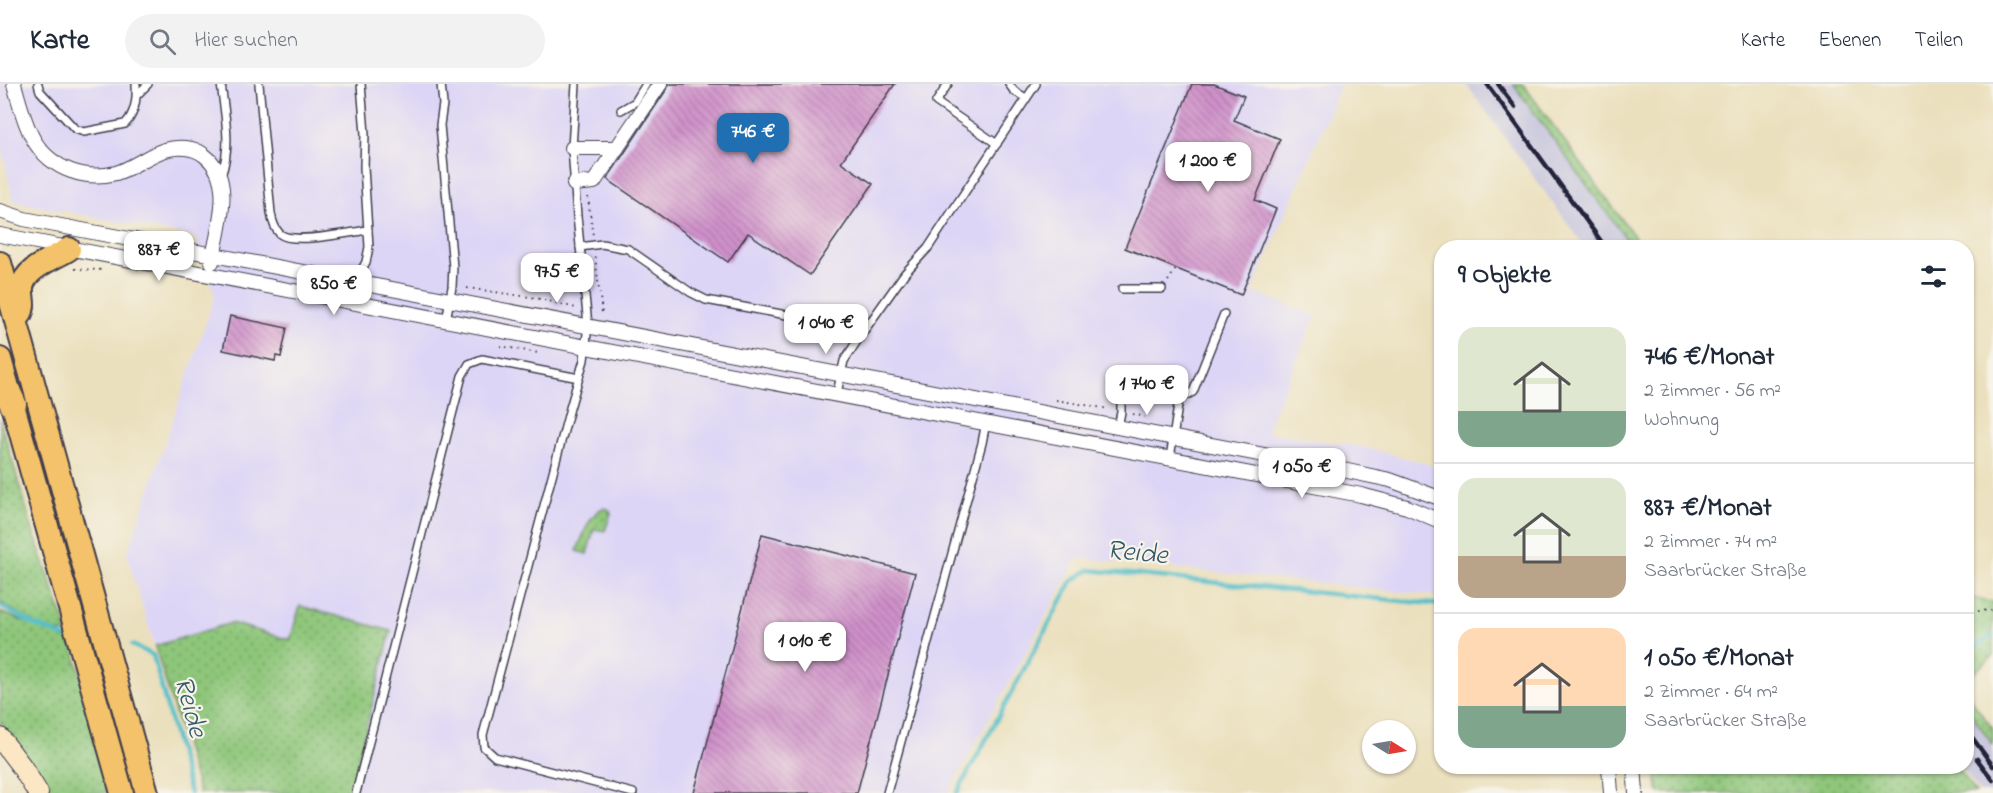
<!DOCTYPE html>
<html lang="de">
<head>
<meta charset="utf-8">
<style>
	body { margin:0; font-family:"Indie Flower",sans-serif; background:#f2f2f3; color:#1f2937; height:100vh; display:flex; flex-direction:column; font-size:22px; white-space:nowrap }
	* { box-sizing:border-box; margin:0 }
	p { font-size:20px; color:#747a83 }
	.icon { flex:none; width:33px; height:33px; fill:none; stroke:currentColor; stroke-width:2; stroke-linecap:round; stroke-linejoin:round }
	.map { position:relative; flex:1; overflow:hidden }
	.details { position:absolute; left:1434px; top:156px; width:540px; height:534px; display:flex; flex-direction:column; background:#fff; border-radius:24px; box-shadow:0 2px 4px #0004 }
	.details>* { flex:none }
	.needle { width:39px; rotate:101deg }
	.buttons { position:absolute; left:1362px; top:636px; display:grid; gap:12px }
	.buttons a { display:grid; place-items:center; width:54px; height:54px; border-radius:50%; background:#fff; box-shadow:0 2px 4px #0004; font-size:30px }
	.price { position:absolute; translate:-50% -51px; padding:0 14px; border-radius:12px; background:#fff; color:#222; font-size:20px; line-height:39px; filter:drop-shadow(0 2px 3px #0008) }
	.price::after { content:''; position:absolute; left:50%; top:36px; width:18px; height:14px; margin-left:-9px; background:inherit; clip-path:polygon(0 0,100% 0,50% 100%) }
	.price.selected { background:#1f6fb2; color:#fff }
	ul { padding:0; list-style:none }
	li { display:flex; align-items:center; gap:18px; height:150px; padding:0 24px }
	li+li { border-top:2px solid #e0e1e3 }
	li span { display:grid; place-items:center; flex:none; width:168px; height:120px; border-radius:18px; color:#555 }
	li>.icon { margin-inline-start:auto }
	span .icon { width:72px; height:72px; fill:#fffc; stroke-width:1 }
	li b { font-size:26px }
	h2 { display:flex; justify-content:space-between; align-items:center; height:72px; padding:0 24px; font-size:26px }
	header { display:flex; align-items:center; gap:36px; box-sizing:border-box; height:84px; padding:0 30px; background:#fff; border-bottom:2px solid #e0e1e3 }
	header strong { font-size:28px }
	nav { display:flex; gap:33px; margin-inline-start:auto; font-size:21px }
	.search { width:420px; height:54px; background:#f2f2f3; display:flex; align-items:center; gap:15px; box-sizing:border-box; padding:0 21px; border-radius:33px; color:#747a83; font-size:22px }
	.map>svg:first-child { display:block }
	.built { fill:#ddd5f6 }
	.railway { fill:#c2c1dc }
	.grass { fill:url(#grass-dots); stroke:#58745a; stroke-width:1.5 }
	.lines { fill:none; stroke-linecap:round; stroke-linejoin:round }
	.stream { stroke:#52bfcb; stroke-width:4.5 }
	.building { fill:url(#building-back-hatch) }
	.lane-casing { stroke:#403e4e; stroke-width:10 }
	.street-casing { stroke:#403e4e; stroke-width:16 }
	.secondary-casing { stroke:#403e4e; stroke-width:22 }
	.primary-casing { stroke:#403e4e; stroke-width:26 }
	.highway-casing { stroke:#403e4e; stroke-width:28 }
	.path { stroke:#403e4e; stroke-width:2; stroke-dasharray:1.5 4.5; stroke-linecap:butt }
	.lane { stroke:#fff; stroke-width:7 }
	.street { stroke:#fff; stroke-width:14 }
	.secondary { stroke:#fbe7c3; stroke-width:20 }
	.primary { stroke:#f4c26a; stroke-width:22 }
	.highway { stroke:#f4c26a; stroke-width:26 }
	.rail { stroke:#22223b; stroke-width:4.5 }
	.labels { text-anchor:middle; dominant-baseline:central; stroke-width:4.5; stroke-linejoin:round; paint-order:stroke }
	.water-label { font-size:28px; font-style:italic; fill:#33596d; stroke:#f7f3e8 }
</style>
</head>
<body>
<header>
<strong>Karte</strong>
<div class="search"><svg class="icon" aria-label="search" viewBox="0 0 24 24"><circle cx="10" cy="10" r="6"/><path d="M15 15l6 6"/></svg>Hier suchen</div>
<nav><a>Karte</a><a>Ebenen</a><a>Teilen</a></nav>
</header>
<div class="map">
<svg width="1993" height="709" viewBox="0 0 1993 709">
	<defs>
		<pattern id="grass-dots" width="8" height="8" patternUnits="userSpaceOnUse" patternTransform="scale(1.5)"><rect width="8" height="8" fill="#8ec67a"/><path d="M2 2h.1M6 6h.1" fill="none" stroke="#74a065" stroke-width="1.8" stroke-linecap="round"/></pattern>
		<pattern id="building-back-hatch" width="6" height="6" patternUnits="userSpaceOnUse" patternTransform="scale(1.5)"><rect width="6" height="6" fill="#d091ca"/><path d="M-1 5l2 2M0 0l6 6M5-1l2 2" fill="none" stroke="#a876a5"/></pattern>
	</defs>
	<rect width="100%" height="100%" fill="#f7f3e8"/>
	<filter id="ink" filterUnits="userSpaceOnUse"><feTurbulence type="fractalNoise" baseFrequency=".0167" numOctaves="2"/><feDisplacementMap in="SourceGraphic" scale="12" xChannelSelector="R" yChannelSelector="G"/><feConvolveMatrix kernelMatrix="1 2 1 2 8 2 1 2 1" color-interpolation-filters="sRGB"/></filter>
	<filter id="wash" filterUnits="userSpaceOnUse"><feTurbulence type="fractalNoise" baseFrequency=".008" numOctaves="4" result="noise"/><feDisplacementMap in="SourceGraphic" scale="24" xChannelSelector="R" yChannelSelector="G"/><feGaussianBlur stdDeviation="1.35" result="paint"/><feColorMatrix in="noise" values="0 0 0 0 0 0 0 0 0 0 0 0 0 0 0 0 0 1.4 0 .05"/><feComposite in="paint" operator="in"/></filter>
	<g filter="url(#wash)">
		<rect width="100%" height="100%" fill="#ebe0bd"/>
		<!-- built -->
		<polygon class="built" points="0,0 1341,0 1252,208 1316,231 1266,348 1357,362 1422,378 1441,386 1441,512 1078,474 948,709 199,709 127,471 215,212 195,153 13,117 0,54"/>
		<!-- railway -->
		<g class="railway">
			<polygon points="1466,0 1513,0 1632,163 1585,163"/>
			<polygon points="1967,624 1993,661 1993,709 1980,709 1961,683 1966,682"/>
		</g>
		<!-- grass -->
		<g class="grass">
			<polygon points="1513,0 1523,0 1642,163 1632,163"/>
			<path d="M0 335 33 447 68 548C45 551 19 528 0 519Z"/>
			<path d="M603 424 608 425 611 429 605 447 594 445 587 470 577 467C582 454 589 430 603 424Z"/>
			<polygon points="1967,513 1993,518 1993,572 1967,595"/>
			<polygon points="300,522 391,547 350,709 199,709 155,562 231,539 290,556"/>
			<polygon points="0,528 71,556 114,709 48,709 25,670 0,639"/>
			<polygon points="1966,609 1993,645 1993,661 1967,624"/>
			<polygon points="1654,683 1957,683 1976,709 1659,709"/>
		</g>
		<g class="lines">
			<!-- stream -->
			<g class="stream">
				<polyline points="0,522 35,541 66,553"/>
				<polyline points="132,561 153,571 190,709"/>
				<polyline points="1966,569 1993,551"/>
				<polyline points="957,709 1072,497 1089,486 1442,521"/>
			</g>
		</g>
		<g id="blocks">
			<!-- building -->
			<g class="building">
				<polygon points="669,0 895,0 841,78 873,100 810,191 748,149 728,178 607,95 667,5"/>
				<polygon points="1192,0 1214,0 1244,12 1234,36 1280,55 1255,116 1276,125 1241,211 1125,164"/>
				<polygon points="230,232 287,244 281,273 276,272 275,277 223,266"/>
				<polygon points="762,450 915,489 857,709 694,709"/>
			</g>
		</g>
	</g>
	<g filter="url(#ink)">
		<use href="#blocks" fill-opacity="0" stroke="#403e4e" stroke-width="1.5"/>
		<g class="lines">
			<!-- lane casing -->
			<g class="lane-casing">
				<g id="lane">
					<path d="M38 0 40 7 75 45 84 48 125 40C136 29 137 14 136 0"/>
					<path d="M259 0 271 129C272 136 274 144 280 150 293 161 351 148 368 146"/>
					<polyline points="441,0 443,20 440,41 453,183 452,203 446,237"/>
					<polyline points="576,0 572,64 577,132 588,241 584,276 570,324 483,651 484,663 495,673 633,709"/>
					<polyline points="948,0 936,18 997,60"/>
					<polyline points="1009,0 1014,7 1026,14"/>
					<polyline points="137,11 148,0"/>
					<polyline points="621,26 635,18 646,0"/>
					<path d="M221 92C232 62 225 32 221 0"/>
					<polyline points="580,163 602,160 628,165 690,208 706,216 835,240 848,246 859,254 844,277 837,309"/>
					<polyline points="355,198 366,178 369,163 364,83 365,50 361,0"/>
					<polyline points="1122,205 1162,205"/>
					<polyline points="859,254 905,189 928,164 1036,0"/>
					<polyline points="1167,310 1179,315"/>
					<polyline points="1118,343 1121,328 1121,310"/>
					<polyline points="1170,374 1179,315 1193,308 1224,230"/>
					<polyline points="356,709 462,292 469,280 482,275 579,294"/>
					<polyline points="887,709 982,359 986,338"/>
				</g>
			</g>
			<!-- street casing -->
			<g class="street-casing">
				<g id="street">
					<path d="M14 0C25 38 31 72 71 87 85 92 101 93 116 89 133 84 148 71 165 66 178 62 194 63 204 71 236 95 218 144 212 178"/>
					<polyline points="572,64 617,64"/>
					<polyline points="574,100 594,98 660,0"/>
					<polyline points="0,127 24,135 1338,385 1390,396 1442,415"/>
					<polyline points="0,151 1361,411 1407,423 1442,438"/>
					<polyline points="1609,682 1611,709"/>
					<polyline points="1634,682 1636,709"/>
				</g>
			</g>
			<!-- secondary casing -->
			<g class="secondary-casing">
				<polyline id="secondary" points="0,654 22,683 38,709"/>
			</g>
			<!-- primary casing -->
			<g class="primary-casing">
				<g id="primary">
					<polyline points="0,179 147,709"/>
					<path d="M20 231C26 221 21 214 22 203 26 183 54 175 69 165"/>
					<polyline points="0,275 122,709"/>
				</g>
			</g>
			<!-- highway casing -->
			<g class="highway-casing">
				<polyline id="highway" points="0,292 13,320"/>
			</g>
			<!-- path -->
			<g class="path">
				<polyline points="588,113 593,152"/>
				<polyline points="595,173 602,229"/>
				<polyline points="75,185 103,186"/>
				<polyline points="1168,197 1176,185"/>
				<polyline points="467,204 536,214 576,224"/>
				<polyline points="500,262 538,269"/>
				<polyline points="1056,316 1109,325"/>
				<polyline points="1133,330 1145,333"/>
				<polyline points="1436,452 1442,455"/>
				<polyline points="1966,528 1993,526"/>
			</g>
			<!-- lane -->
			<use href="#lane" class="lane"/>
			<!-- street -->
			<use href="#street" class="street"/>
			<!-- secondary -->
			<use href="#secondary" class="secondary"/>
			<!-- primary -->
			<use href="#primary" class="primary"/>
			<!-- highway -->
			<use href="#highway" class="highway"/>
			<!-- rail -->
			<g class="rail">
				<polyline points="1487,0 1606,164"/>
				<polyline points="1498,0 1515,23"/>
				<polyline points="1966,645 1993,682"/>
				<polyline points="1977,675 1993,696"/>
			</g>
		</g>
	</g>
	<g class="labels">
		<!-- water labels -->
		<g class="water-label">
			<text transform="translate(1137 470) rotate(6)">Reide</text>
			<text transform="translate(189 623) rotate(75)">Reide</text>
		</g>
	</g>
</svg>
<div class="buttons">
<a><svg class="needle" viewBox="-14 -14 28 28"><path d="M0-13l5 13h-10z" fill="#e53935"/><path d="M0 13l5-13h-10z" fill="#747a83"/></svg></a>
</div>
<b class="price selected" style="left:753px;top:80px">746 €</b>
<b class="price" style="left:1208px;top:109px">1 200 €</b>
<b class="price" style="left:159px;top:198px">887 €</b>
<b class="price" style="left:557px;top:220px">975 €</b>
<b class="price" style="left:334px;top:232px">850 €</b>
<b class="price" style="left:826px;top:271px">1 040 €</b>
<b class="price" style="left:1147px;top:332px">1 740 €</b>
<b class="price" style="left:1302px;top:415px">1 050 €</b>
<b class="price" style="left:805px;top:589px">1 010 €</b>
<section class="details">
<h2>9 Objekte<svg class="icon" aria-label="filters" viewBox="0 0 24 24"><path d="M4 7h16M4 17h16"/><circle cx="9" cy="7" r="2"/><circle cx="15" cy="17" r="2"/></svg></h2>
<ul>
<li><span style="background:linear-gradient(#dfe7d0 70%,#7fa58c 0)"><svg class="icon" aria-label="home" viewBox="0 0 24 24"><path d="M3 11l9-7 9 7M6 9v11h12V9"/></svg></span><div><b>746 €/Monat</b><p>2 Zimmer · 56 m²</p><p>Wohnung</p></div></li>
<li><span style="background:linear-gradient(#dfe7d0 65%,#b9a48a 0)"><svg class="icon" aria-label="home" viewBox="0 0 24 24"><path d="M3 11l9-7 9 7M6 9v11h12V9"/></svg></span><div><b>887 €/Monat</b><p>2 Zimmer · 74 m²</p><p>Saarbrücker Straße</p></div></li>
<li><span style="background:linear-gradient(#ffd9b3 65%,#7fa58c 0)"><svg class="icon" aria-label="home" viewBox="0 0 24 24"><path d="M3 11l9-7 9 7M6 9v11h12V9"/></svg></span><div><b>1 050 €/Monat</b><p>2 Zimmer · 64 m²</p><p>Saarbrücker Straße</p></div></li>
</ul>
</section>
</div>
</body>
</html>
